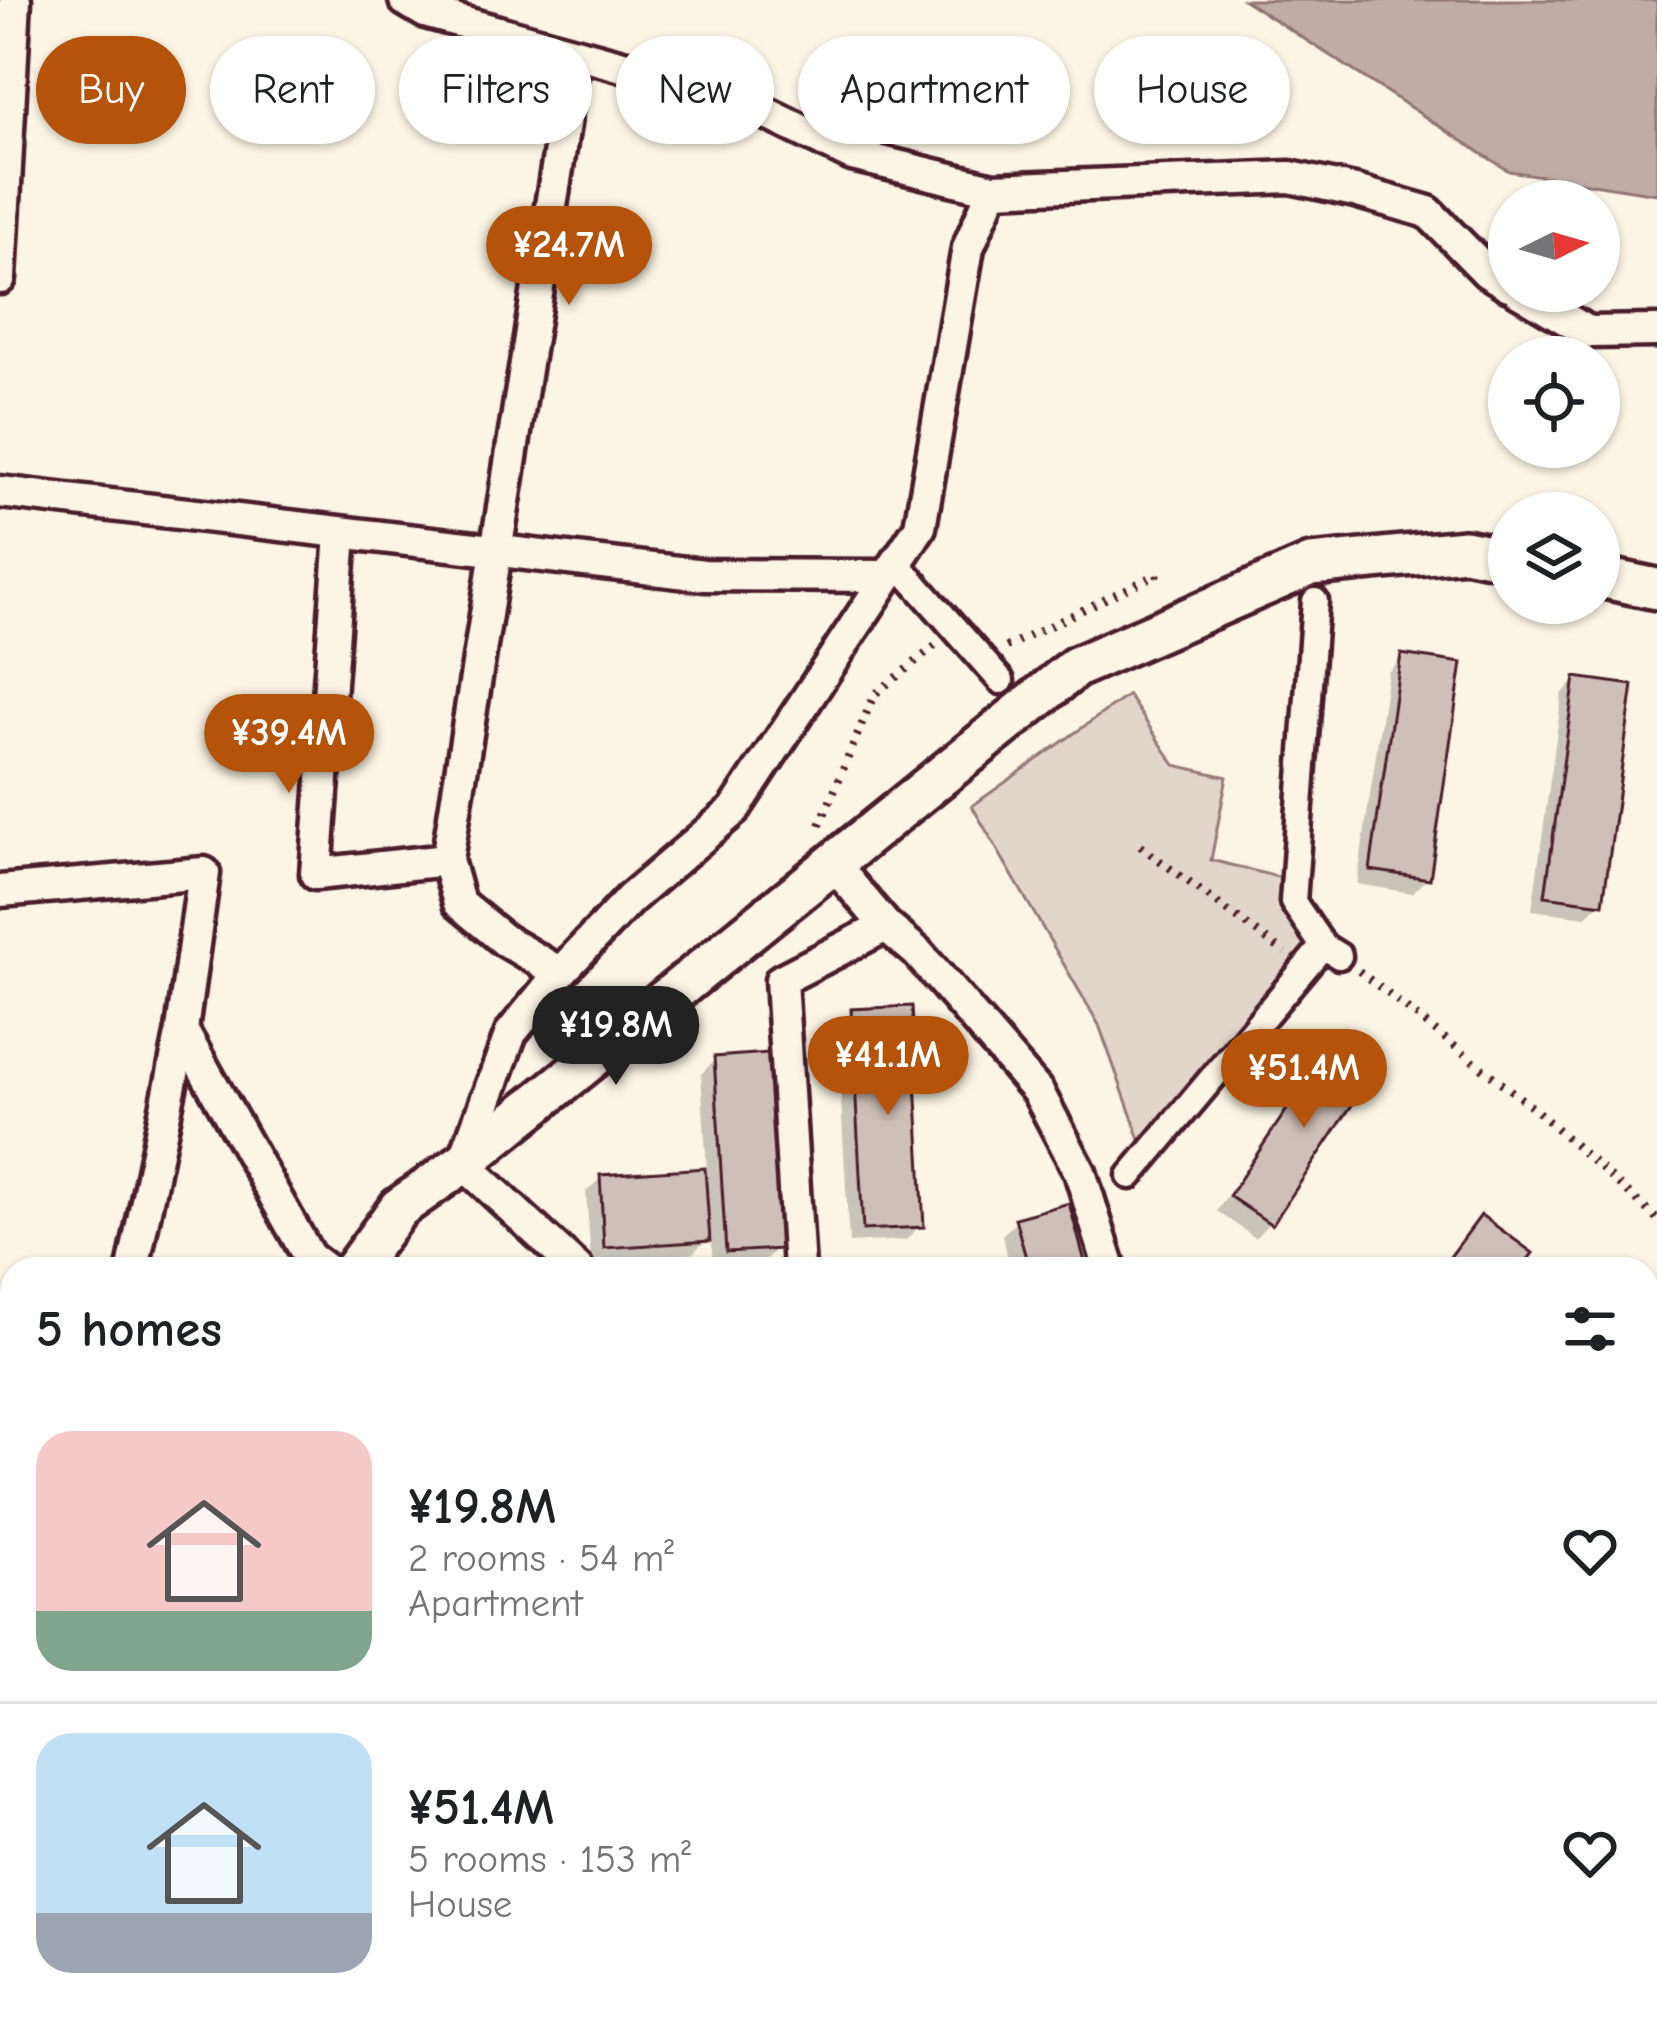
<!DOCTYPE html>
<html lang="en">
<head>
<meta charset="utf-8">
<style>
	body { margin:0; font-family:"Comic Neue",sans-serif; background:#f2f2f2; color:#202124; height:100vh; display:flex; flex-direction:column; font-size:45px; white-space:nowrap }
	* { box-sizing:border-box; margin:0 }
	p { font-size:39px; color:#757577 }
	.icon { flex:none; width:66px; height:66px; fill:none; stroke:currentColor; stroke-width:2; stroke-linecap:round; stroke-linejoin:round }
	.map { position:relative; flex:1; overflow:hidden }
	.side { position:absolute; left:0px; top:1257px; width:1659px; height:771px; display:flex; flex-direction:column; background:#fff; border-radius:36px 36px 0 0; box-shadow:0 3px 9px #0004 }
	.side>* { flex:none }
	.top-card { position:absolute; left:36px; top:36px; width:1587px; height:108px; display:flex; gap:24px }
	.needle { width:78px; rotate:85deg }
	.controls { position:absolute; left:1488px; top:180px; display:grid; gap:24px }
	.controls a { display:grid; place-items:center; width:132px; height:132px; border-radius:50%; background:#fff; box-shadow:0 3px 9px #0004; font-size:60px }
	.price { position:absolute; translate:-50% -102px; padding:0 27px; border-radius:42px; background:#b45309; color:#fff; font-size:39px; line-height:78px; filter:drop-shadow(0 3px 6px #0008) }
	.price::after { content:''; position:absolute; left:50%; top:72px; width:36px; height:27px; margin-left:-18px; background:inherit; clip-path:polygon(0 0,100% 0,50% 100%) }
	.price.current { background:#222; color:#fff }
	ul { padding:0; list-style:none }
	li { display:flex; align-items:center; gap:36px; height:300px; padding:0 36px }
	li+li { border-top:3px solid #e0e0e0 }
	li span { display:grid; place-items:center; flex:none; width:336px; height:240px; border-radius:36px; color:#555 }
	li>.icon { margin-inline-start:auto }
	span .icon { width:144px; height:144px; fill:#fffc; stroke-width:1 }
	li b { font-size:51px }
	h2 { display:flex; justify-content:space-between; align-items:center; height:144px; padding:0 36px; font-size:51px }
	.chip { padding:0 42px; border-radius:54px; background:#fff; box-shadow:0 3px 9px #0004; font-size:42px; line-height:108px }
	.chip.current { background:#b45309; color:#fff }
	.map>svg:first-child { display:block }
	.built { fill:#eee5d7 }
	.green { fill:#e2d5ca; stroke:#967a7a; stroke-width:3 }
	.water { fill:#c0aca5; stroke:#917474; stroke-width:3 }
	.shadow { fill:#0003 }
	.building { fill:#cfc0b7; stroke:#4a1f2b; stroke-width:3 }
	.lines { fill:none; stroke-linecap:round; stroke-linejoin:round }
	.pedestrian-casing { stroke:#4a1f2b; stroke-width:33 }
	.minor-casing { stroke:#4a1f2b; stroke-width:39 }
	.tertiary-casing { stroke:#4a1f2b; stroke-width:48 }
	.path { stroke:#4a1f2b; stroke-width:8; stroke-dasharray:3 9; stroke-linecap:butt }
	.pedestrian { stroke:#fcf5e5; stroke-width:24 }
	.minor { stroke:#fcf5e5; stroke-width:30 }
	.tertiary { stroke:#fcf5e5; stroke-width:39 }
</style>
</head>
<body>
<div class="map">
<svg width="1657" height="2026" viewBox="0 0 1657 2026">
	<rect width="100%" height="100%" fill="#fcf5e5"/>
	<filter id="ink" filterUnits="userSpaceOnUse"><feTurbulence type="fractalNoise" baseFrequency=".00833" numOctaves="2"/><feDisplacementMap in="SourceGraphic" scale="24" xChannelSelector="R" yChannelSelector="G"/><feConvolveMatrix kernelMatrix="1 2 1 2 8 2 1 2 1" color-interpolation-filters="sRGB"/></filter>
	<g filter="url(#ink)">
		<!-- built -->
		<polygon class="built" points="165,2016 733,2016 733,2026 163,2026"/>
		<!-- green -->
		<g class="green">
			<polygon points="1128,695 1175,765 1227,777 1211,860 1282,878 1325,926 1143,1148 1099,1025 972,806"/>
			<polygon points="202,2016 514,2016 513,2026 197,2026"/>
		</g>
		<!-- water -->
		<polygon class="water" points="1244,0 1657,0 1657,194 1509,171"/>
		<!-- shadow -->
		<g class="shadow">
			<polygon points="1402,658 1427,878 1412,893 1357,884 1388,672"/>
			<polygon points="1576,680 1600,903 1586,917 1532,910 1562,694"/>
			<polygon points="852,1012 921,1225 906,1240 849,1243 837,1027"/>
			<polygon points="1336,1040 1269,1223 1255,1238 1217,1211 1322,1054"/>
			<polygon points="715,1060 778,1247 763,1262 713,1265 711,1235 692,1254 591,1261 586,1192 601,1178 707,1171 701,1074"/>
			<polygon points="1017,1221 1084,1269 1011,1269 1002,1235"/>
			<rect x="615" y="2016" width="68" height="10"/>
			<polygon points="952,2016 996,2016 980,2026 959,2026"/>
			<polygon points="1222,2016 1288,2016 1277,2026 1214,2026"/>
			<polygon points="1428,2016 1509,2016 1513,2026 1432,2026"/>
		</g>
		<!-- building -->
		<g class="building">
			<polygon points="1401,654 1462,663 1430,879 1370,870"/>
			<polygon points="1575,677 1633,685 1603,904 1545,896"/>
			<polygon points="912,1006 924,1227 863,1230 851,1009"/>
			<polygon points="1336,1036 1378,1066 1272,1225 1229,1196"/>
			<polygon points="768,1053 781,1249 726,1252 714,1057"/>
			<polygon points="705,1168 710,1241 604,1248 600,1175"/>
			<polygon points="1069,1203 1087,1269 1029,1269 1015,1218"/>
			<polygon points="1481,1215 1533,1253 1521,1269 1441,1269"/>
			<polygon points="1657,1827 1657,1901 1647,1910 1647,1835"/>
			<rect x="629" y="2016" width="57" height="10"/>
			<polygon points="893,2016 929,2016 933,2026 878,2026 876,2022"/>
			<polygon points="1222,2016 1292,2016 1280,2026 1231,2026"/>
			<polygon points="1448,2016 1512,2016 1517,2026 1452,2026"/>
		</g>
		<g class="lines">
			<!-- pedestrian casing -->
			<g class="pedestrian-casing">
				<g id="pedestrian">
					<polyline points="896,562 1001,681"/>
					<polyline points="1315,601 1293,902 1323,946"/>
					<polyline points="1130,1176 1323,946 1339,956"/>
				</g>
			</g>
			<!-- minor casing -->
			<g class="minor-casing">
				<g id="minor">
					<polyline points="405,0 425,12 729,95 852,155 993,189 1290,177 1355,191 1428,212 1487,272 1509,285"/>
					<polyline points="0,278 15,0"/>
					<polyline points="1519,291 1588,332 1657,331"/>
					<polyline points="0,492 704,575 886,576"/>
					<polyline points="341,534 316,874 447,860"/>
					<polyline points="834,865 886,926 917,952 1038,1092 1080,1172 1110,1269"/>
					<polyline points="0,891 204,873 182,1030 133,1269"/>
					<polyline points="560,973 504,940 459,903 447,860 575,55"/>
					<polyline points="182,1030 309,1257 325,1269"/>
					<polyline points="577,1269 463,1163 511,1033 560,973 630,899 734,810 920,527 968,248 993,189"/>
					<polyline points="799,1269 781,980 886,926"/>
					<polyline points="0,1357 12,1360"/>
					<polyline points="1647,1975 1657,1966"/>
					<polyline points="1647,1994 1657,2006"/>
					<polyline points="819,2016 823,2026"/>
					<polyline points="1049,2016 1054,2026"/>
					<polyline points="1329,2016 1338,2026"/>
					<polyline points="1588,2026 1599,2016"/>
				</g>
			</g>
			<!-- tertiary casing -->
			<g class="tertiary-casing">
				<g id="tertiary">
					<polyline points="1599,577 1657,589"/>
					<polyline points="354,1269 399,1208 463,1163 1076,667 1311,565 1465,550 1509,559"/>
					<polyline points="0,1766 12,1766"/>
				</g>
			</g>
			<!-- path -->
			<g class="path">
				<polyline points="1006,647 1157,574 1160,584"/>
				<polyline points="820,825 874,695 935,646"/>
				<polyline points="1140,846 1285,953"/>
				<polyline points="1359,971 1537,1111 1657,1219"/>
			</g>
			<!-- pedestrian -->
			<use href="#pedestrian" class="pedestrian"/>
			<!-- minor -->
			<use href="#minor" class="minor"/>
			<!-- tertiary -->
			<use href="#tertiary" class="tertiary"/>
		</g>
	</g>
</svg>
<div class="controls">
<a><svg class="needle" viewBox="-14 -14 28 28"><path d="M0-13l5 13h-10z" fill="#e53935"/><path d="M0 13l5-13h-10z" fill="#757577"/></svg></a>
<a><svg class="icon" aria-label="locate" viewBox="0 0 24 24"><circle cx="12" cy="12" r="6"/><path d="M12 2v4M12 18v4M2 12h4M18 12h4"/></svg></a>
<a><svg class="icon" aria-label="layers" viewBox="0 0 24 24"><path d="M12 4l9 5-9 5-9-5zM3 14l9 5 9-5"/></svg></a>
</div>
<b class="price" style="left:569px;top:308px">¥24.7M</b>
<b class="price" style="left:289px;top:796px">¥39.4M</b>
<b class="price current" style="left:616px;top:1088px">¥19.8M</b>
<b class="price" style="left:888px;top:1118px">¥41.1M</b>
<b class="price" style="left:1304px;top:1131px">¥51.4M</b>
<div class="top-card">
<a class="chip current">Buy</a>
<a class="chip">Rent</a>
<a class="chip">Filters</a>
<a class="chip">New</a>
<a class="chip">Apartment</a>
<a class="chip">House</a>
</div>
<section class="side">
<h2>5 homes<svg class="icon" aria-label="filters" viewBox="0 0 24 24"><path d="M4 7h16M4 17h16"/><circle cx="9" cy="7" r="2"/><circle cx="15" cy="17" r="2"/></svg></h2>
<ul>
<li><span style="background:linear-gradient(#f6c9c9 75%,#7fa58c 0)"><svg class="icon" aria-label="home" viewBox="0 0 24 24"><path d="M3 11l9-7 9 7M6 9v11h12V9"/></svg></span><div><b>¥19.8M</b><p>2 rooms · 54 m²</p><p>Apartment</p></div><svg class="icon" aria-label="heart" viewBox="0 0 24 24"><path d="M12 20l-8-8c-3-5 5-10 8-4 3-6 11-1 8 4z"/></svg></li>
<li><span style="background:linear-gradient(#bfe0f5 75%,#9aa5b1 0)"><svg class="icon" aria-label="home" viewBox="0 0 24 24"><path d="M3 11l9-7 9 7M6 9v11h12V9"/></svg></span><div><b>¥51.4M</b><p>5 rooms · 153 m²</p><p>House</p></div><svg class="icon" aria-label="heart" viewBox="0 0 24 24"><path d="M12 20l-8-8c-3-5 5-10 8-4 3-6 11-1 8 4z"/></svg></li>
</ul>
</section>
</div>
</body>
</html>
